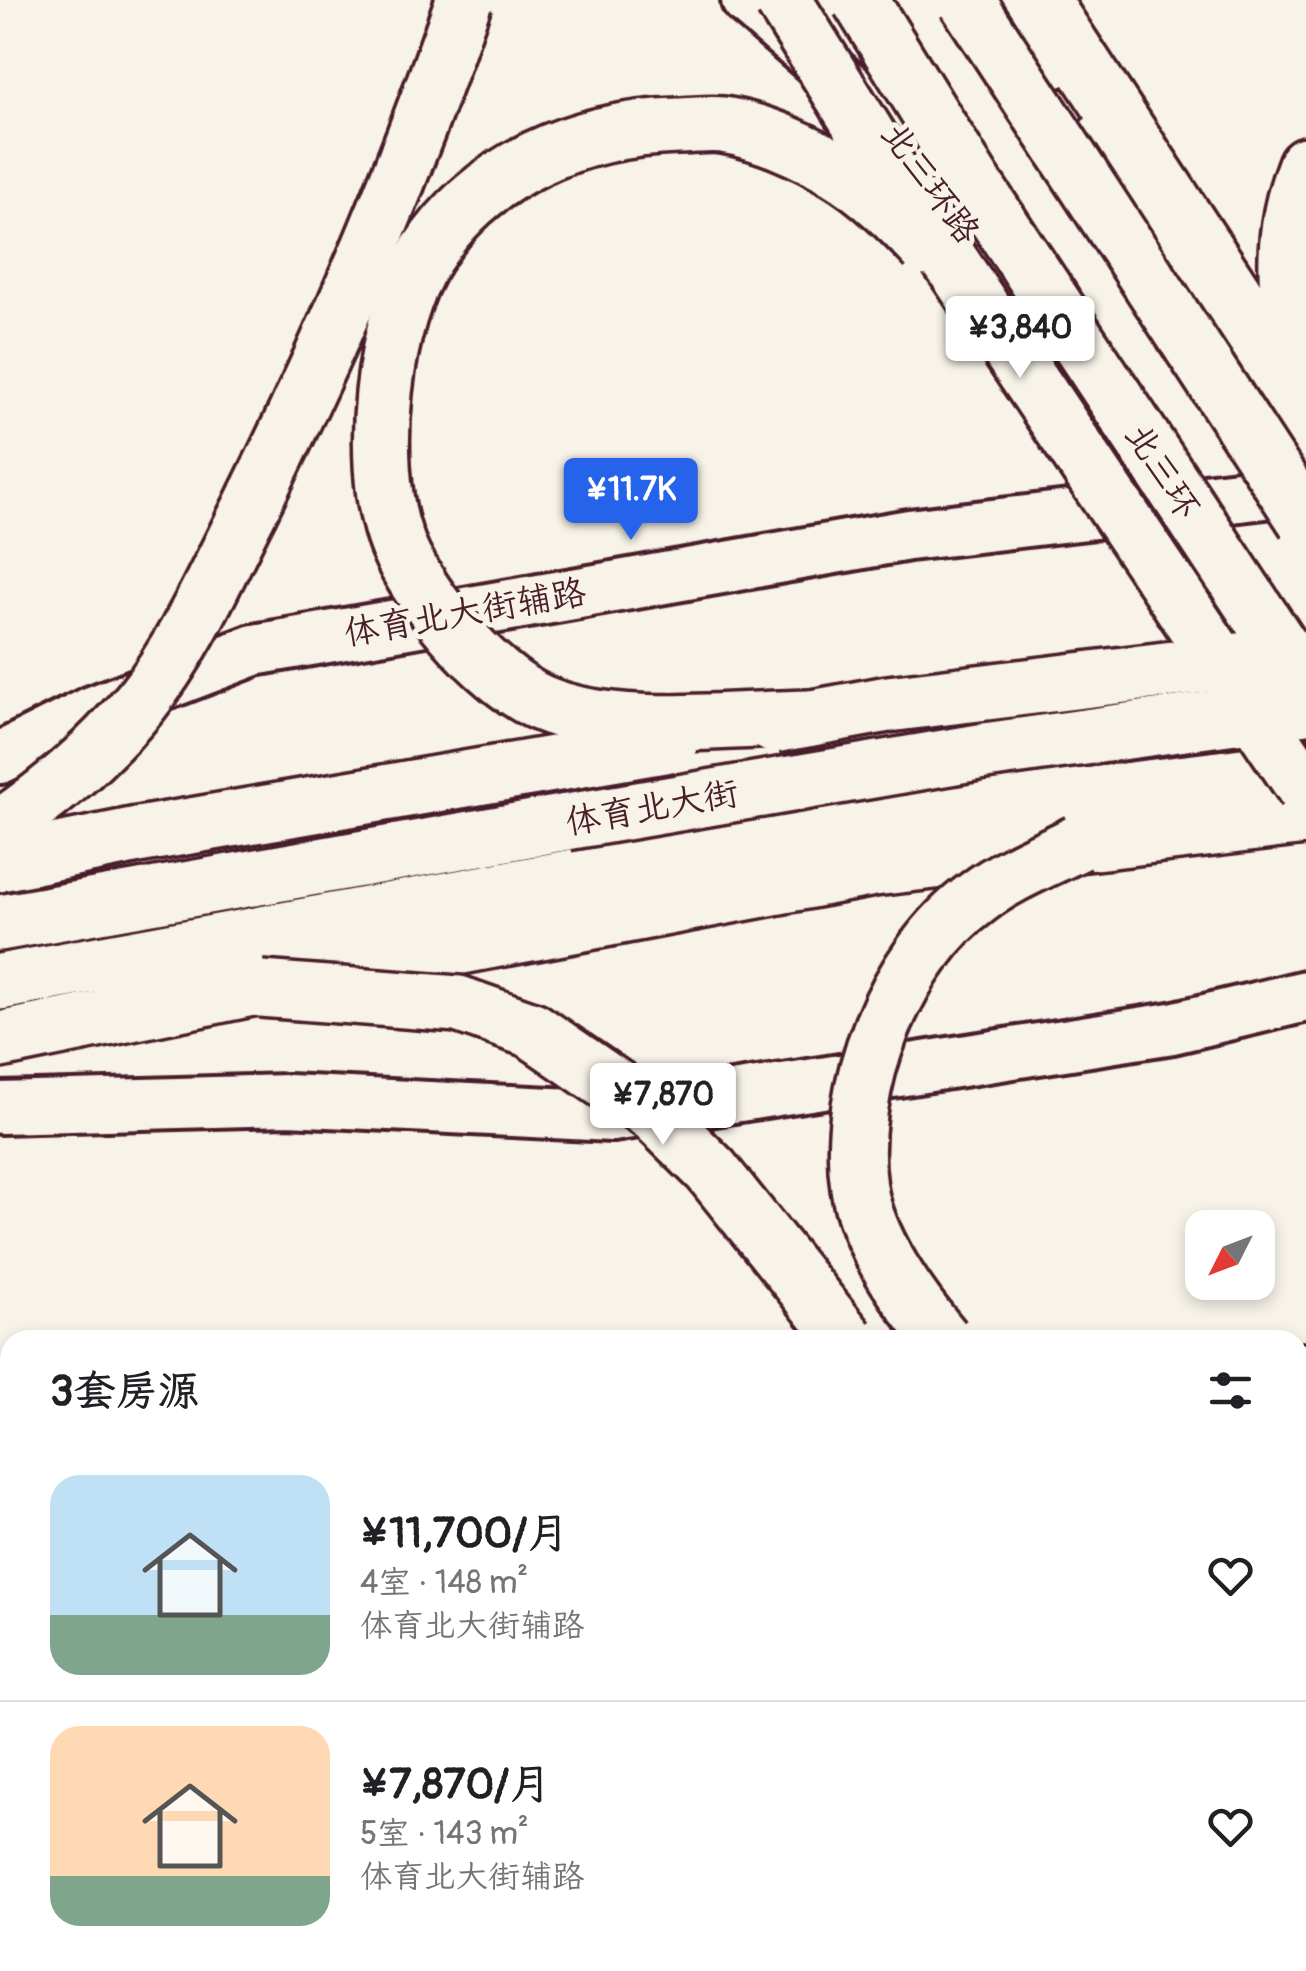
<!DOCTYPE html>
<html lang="zh">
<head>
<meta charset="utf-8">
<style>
	body { margin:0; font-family:Pangolin,"LXGW WenKai TC",sans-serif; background:#f2f2f2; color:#202124; height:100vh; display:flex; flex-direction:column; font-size:38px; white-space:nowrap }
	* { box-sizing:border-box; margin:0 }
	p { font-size:32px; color:#757577 }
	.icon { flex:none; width:55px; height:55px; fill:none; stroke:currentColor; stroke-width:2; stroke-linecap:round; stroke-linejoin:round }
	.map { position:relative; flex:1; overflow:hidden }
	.drawer { position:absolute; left:0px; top:1330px; width:1308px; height:642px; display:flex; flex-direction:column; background:#fff; border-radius:30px 30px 0 0; box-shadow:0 5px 15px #0003 }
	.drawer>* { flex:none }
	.needle { width:65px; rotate:228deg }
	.buttons { position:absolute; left:1185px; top:1210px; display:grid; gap:20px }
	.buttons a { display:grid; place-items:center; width:90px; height:90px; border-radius:20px; background:#fff; box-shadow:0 5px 15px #0003; font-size:50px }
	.price { position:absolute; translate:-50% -85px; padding:0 22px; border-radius:10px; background:#fff; color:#222; font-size:32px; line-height:65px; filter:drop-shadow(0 2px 5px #0008) }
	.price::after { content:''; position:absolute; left:50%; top:60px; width:30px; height:22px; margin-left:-15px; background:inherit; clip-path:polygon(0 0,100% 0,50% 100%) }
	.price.on { background:#2563eb; color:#fff }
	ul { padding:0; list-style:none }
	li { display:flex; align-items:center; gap:30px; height:250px; padding:0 50px }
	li+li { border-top:2px solid #e0e0e0 }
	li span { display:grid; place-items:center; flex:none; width:280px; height:200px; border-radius:30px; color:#555 }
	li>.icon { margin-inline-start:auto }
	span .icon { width:120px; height:120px; fill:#fffc; stroke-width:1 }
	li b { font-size:42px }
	h2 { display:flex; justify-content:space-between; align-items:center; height:120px; padding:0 50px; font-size:42px }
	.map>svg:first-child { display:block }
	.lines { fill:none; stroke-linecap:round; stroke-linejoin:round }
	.secondary-casing { stroke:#4a1f2b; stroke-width:58 }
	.primary-casing { stroke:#4a1f2b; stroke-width:62 }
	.highway-casing { stroke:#4a1f2b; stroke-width:62 }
	.secondary { stroke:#f7f3e8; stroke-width:50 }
	.primary { stroke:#f7f3e8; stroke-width:55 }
	.highway { stroke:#f7f3e8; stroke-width:55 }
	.primary-bridge-casing { stroke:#4a1f2b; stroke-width:62; stroke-linecap:butt }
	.highway-bridge-casing { stroke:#4a1f2b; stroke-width:62; stroke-linecap:butt }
	.primary-bridge { stroke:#f7f3e8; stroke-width:55 }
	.highway-bridge { stroke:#f7f3e8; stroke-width:55 }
	.labels { text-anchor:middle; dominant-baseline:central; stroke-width:10; stroke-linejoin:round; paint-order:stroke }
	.street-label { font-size:35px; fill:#4a1f2b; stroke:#f7f3e8 }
</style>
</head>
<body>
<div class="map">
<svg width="1306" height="1971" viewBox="0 0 1306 1971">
	<rect width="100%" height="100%" fill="#f7f3e8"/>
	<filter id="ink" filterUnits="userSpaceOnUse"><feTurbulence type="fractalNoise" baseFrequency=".01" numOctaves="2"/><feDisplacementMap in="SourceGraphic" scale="20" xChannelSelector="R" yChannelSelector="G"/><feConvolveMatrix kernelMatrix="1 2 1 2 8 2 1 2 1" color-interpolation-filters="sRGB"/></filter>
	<g filter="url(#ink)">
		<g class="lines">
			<!-- secondary casing -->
			<g class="secondary-casing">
				<g id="secondary">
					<polyline points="747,0 899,131 1224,612 1272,693"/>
					<polyline points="1011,0 1052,63"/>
					<polyline points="1100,139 1306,459"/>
					<polyline points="0,758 92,712 254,650 909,535 1306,488"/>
					<polyline points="0,1108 288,1100 612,1116 1172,1028 1306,996"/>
					<polyline points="0,1816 10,1829"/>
					<polyline points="0,1907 10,1920"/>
					<polyline points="43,1962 49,1971"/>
					<polyline points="112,1962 119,1971"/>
				</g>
			</g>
			<!-- primary casing -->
			<g class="primary-casing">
				<g id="primary">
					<path d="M1306 165C1282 226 1279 296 1306 357"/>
					<polyline points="0,923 567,822"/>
					<polyline points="0,982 574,877 965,811 1306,768"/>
					<polyline points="0,1040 388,960 874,868 1306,817"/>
					<polyline points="1298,1376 1306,1371"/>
					<polyline points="1298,1468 1306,1467"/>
				</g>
			</g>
			<!-- highway casing -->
			<g class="highway-casing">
				<polyline id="highway" points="1041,0 1306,403"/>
			</g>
			<!-- secondary -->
			<use href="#secondary" class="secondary"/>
			<!-- primary -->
			<use href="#primary" class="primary"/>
			<!-- highway -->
			<use href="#highway" class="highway"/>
			<!-- primary-bridge casing -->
			<g class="primary-bridge-casing">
				<g id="primary-bridge">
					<path d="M811 718C729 719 617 735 541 703 486 679 412 591 394 535 369 460 382 321 426 255 482 168 577 129 678 126 692 126 709 123 723 125 761 131 803 150 836 169 870 189 900 219 927 248"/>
					<polyline points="774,725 888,704 1263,658"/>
					<polyline points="567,822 985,751 1306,706"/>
					<path d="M0 828C53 792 100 752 141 702 186 646 216 575 249 511 331 346 405 174 464 0"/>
					<polyline points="0,863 138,835 670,744"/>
					<polyline points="261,989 458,1004 532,1030 654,1114 711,1170 847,1340"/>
					<path d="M943 1340C909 1300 867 1241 859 1188 844 1088 895 957 978 897 1008 874 1044 860 1078 843"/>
				</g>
			</g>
			<!-- highway-bridge casing -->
			<g class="highway-bridge-casing">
				<g id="highway-bridge">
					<polyline points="783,0 889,170 1306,790"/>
					<polyline points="860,0 972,181 1306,686"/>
					<polyline points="966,0 1306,521"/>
				</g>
			</g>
			<!-- primary-bridge -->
			<use href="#primary-bridge" class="primary-bridge"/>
			<!-- highway-bridge -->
			<use href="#highway-bridge" class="highway-bridge"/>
		</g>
	</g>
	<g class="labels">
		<!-- street labels -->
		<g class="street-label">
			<text transform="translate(930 183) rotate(54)">北三环路</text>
			<text transform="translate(1162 471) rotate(57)">北三环</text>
			<text transform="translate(465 613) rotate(-10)">体育北大街辅路</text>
			<text transform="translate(652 808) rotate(-10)">体育北大街</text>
		</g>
	</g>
</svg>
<div class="buttons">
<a><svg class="needle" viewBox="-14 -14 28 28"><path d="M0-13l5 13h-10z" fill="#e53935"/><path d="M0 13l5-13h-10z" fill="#757577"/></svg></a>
</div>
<b class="price" style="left:1020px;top:381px">¥3,840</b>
<b class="price on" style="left:631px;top:543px">¥11.7K</b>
<b class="price" style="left:663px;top:1148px">¥7,870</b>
<section class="drawer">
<h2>3套房源<svg class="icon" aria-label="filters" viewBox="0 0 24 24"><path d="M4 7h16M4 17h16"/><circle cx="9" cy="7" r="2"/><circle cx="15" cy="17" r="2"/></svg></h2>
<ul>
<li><span style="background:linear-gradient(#bfe0f5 70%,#7fa58c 0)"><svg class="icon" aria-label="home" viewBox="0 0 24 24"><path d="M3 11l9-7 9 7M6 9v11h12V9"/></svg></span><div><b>¥11,700/月</b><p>4室 · 148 m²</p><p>体育北大街辅路</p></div><svg class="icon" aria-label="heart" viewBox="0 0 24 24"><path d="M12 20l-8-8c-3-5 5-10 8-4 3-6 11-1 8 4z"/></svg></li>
<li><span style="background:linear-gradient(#ffd9b3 75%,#7fa58c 0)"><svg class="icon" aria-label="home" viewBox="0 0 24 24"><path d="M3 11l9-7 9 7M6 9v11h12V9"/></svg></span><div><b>¥7,870/月</b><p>5室 · 143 m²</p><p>体育北大街辅路</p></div><svg class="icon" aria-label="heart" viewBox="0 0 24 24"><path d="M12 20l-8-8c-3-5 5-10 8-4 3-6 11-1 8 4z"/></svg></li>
</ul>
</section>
</div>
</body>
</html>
